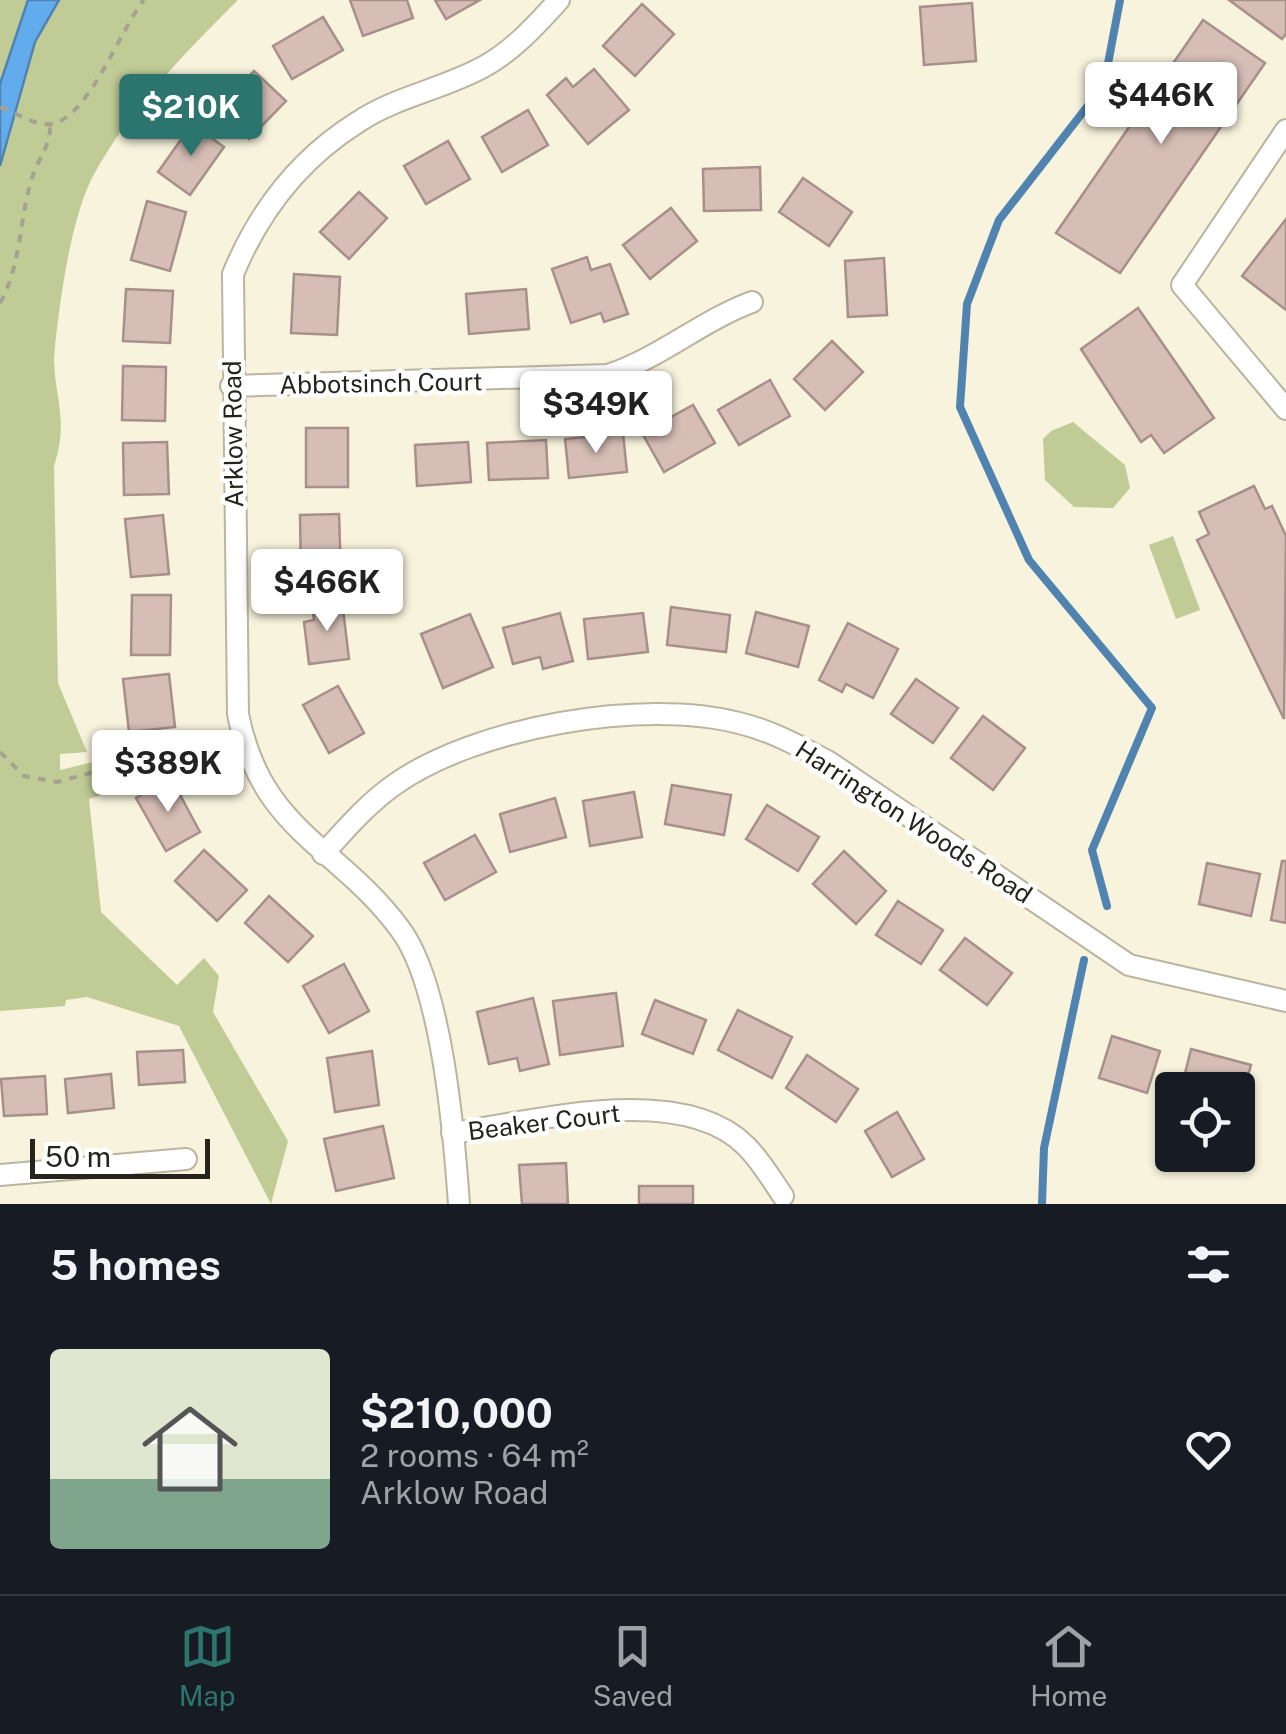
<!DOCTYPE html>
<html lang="en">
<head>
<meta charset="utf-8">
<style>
	body { margin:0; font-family:"Public Sans",sans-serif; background:#242831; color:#f1f3f6; height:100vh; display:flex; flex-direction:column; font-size:38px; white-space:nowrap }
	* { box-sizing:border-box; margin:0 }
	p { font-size:32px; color:#9ea1a6 }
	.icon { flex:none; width:55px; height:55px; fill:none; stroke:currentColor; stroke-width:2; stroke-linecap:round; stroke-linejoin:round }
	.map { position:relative; height:1204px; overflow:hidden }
	.panel { display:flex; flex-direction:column; background:#171b24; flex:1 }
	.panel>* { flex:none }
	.fabs { position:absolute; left:1155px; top:1072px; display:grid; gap:20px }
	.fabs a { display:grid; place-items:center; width:100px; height:100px; border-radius:10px; background:#171b24; box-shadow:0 2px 8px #0004; font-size:50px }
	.scale { position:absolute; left:30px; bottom:25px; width:180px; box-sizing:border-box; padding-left:10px; border:5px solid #25241c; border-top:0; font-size:28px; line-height:35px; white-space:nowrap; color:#25241c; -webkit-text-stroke:8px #fff; paint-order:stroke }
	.price { position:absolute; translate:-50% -85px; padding:0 22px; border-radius:10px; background:#fff; color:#222; font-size:32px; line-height:65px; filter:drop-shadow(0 2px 5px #0008) }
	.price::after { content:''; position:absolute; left:50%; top:60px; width:30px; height:22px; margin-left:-15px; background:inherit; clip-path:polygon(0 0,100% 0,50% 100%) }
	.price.active { background:#2c756f; color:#fff }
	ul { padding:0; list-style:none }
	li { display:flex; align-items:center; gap:30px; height:250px; padding:0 50px }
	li+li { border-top:2px solid #363941 }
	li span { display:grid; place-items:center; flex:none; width:280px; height:200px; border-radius:10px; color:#555 }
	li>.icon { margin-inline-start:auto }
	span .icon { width:120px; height:120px; fill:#fffc; stroke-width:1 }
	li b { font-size:42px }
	h2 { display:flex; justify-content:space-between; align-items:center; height:120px; padding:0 50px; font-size:42px }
	.dock { display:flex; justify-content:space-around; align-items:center; height:140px; border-top:2px solid #363941; background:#171b24; font-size:28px; color:#9ea1a6 }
	.dock a { display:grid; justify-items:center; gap:5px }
	.dock .active { color:#2c756f }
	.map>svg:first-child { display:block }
	.green { fill:#c1cb95 }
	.water { fill:#62acee; stroke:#5083af; stroke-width:2.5 }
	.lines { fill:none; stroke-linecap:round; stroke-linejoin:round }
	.stream { stroke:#5083af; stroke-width:8 }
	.building { fill:#d6beb6; stroke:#a79089; stroke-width:2.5 }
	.minor-casing { stroke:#b9b5a0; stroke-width:24 }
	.path { stroke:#a5a292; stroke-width:4; stroke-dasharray:8 8; stroke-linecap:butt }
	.minor { stroke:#fff; stroke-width:20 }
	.labels { text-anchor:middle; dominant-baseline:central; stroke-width:9; stroke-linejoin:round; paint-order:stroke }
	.street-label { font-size:25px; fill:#25241c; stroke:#fff }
</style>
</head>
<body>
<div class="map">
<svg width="1286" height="1204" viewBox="0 0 1286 1204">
	<rect width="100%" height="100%" fill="#f7f3dd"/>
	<!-- green -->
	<g class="green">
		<path d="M0 0H238C183 55 131 107 93 176 71 218 60 299 55 346 50 391 71 415 54 466L58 683 87 752 60 754V770L215 733 222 760 89 799 101 912 177 985 204 958 219 976 213 1012 288 1141 271 1204 179 1026 87 997 66 1000 65 1006 0 1011Z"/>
		<polygon points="1073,422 1125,465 1130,488 1113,508 1074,507 1045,480 1043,439 1051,431"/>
		<polygon points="1173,536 1200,610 1176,619 1149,545"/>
	</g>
	<!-- water -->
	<polygon class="water" points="28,0 59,0 35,42 0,166 0,84"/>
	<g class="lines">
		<!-- stream -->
		<g class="stream">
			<polyline points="1107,906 1092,850 1152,708 1029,560 960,407 967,304 999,220 1104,85 1120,0"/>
			<polyline points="1042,1204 1044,1148 1084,960"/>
		</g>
	</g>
	<!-- building -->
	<g class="building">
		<polygon points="350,0 407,0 413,18 363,36"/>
		<polygon points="435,0 480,0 446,19"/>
		<polygon points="1229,0 1286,0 1286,34 1282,39"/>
		<polygon points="972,3 976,61 924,65 920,7"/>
		<polygon points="642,4 674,34 635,76 603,46"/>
		<polygon points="323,17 343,50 292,79 273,46"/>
		<polygon points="1203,20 1265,63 1120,273 1056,233"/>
		<polygon points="594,69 629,110 588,144 547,95 566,78 573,87"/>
		<polygon points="254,71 286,101 249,139 217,109"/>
		<polygon points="528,110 548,145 502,172 482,137"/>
		<polygon points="192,124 224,147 190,195 158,172"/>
		<polygon points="448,141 470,179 426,204 404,166"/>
		<polygon points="760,167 761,210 704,211 703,169"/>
		<polygon points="803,178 852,212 829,246 779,212"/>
		<polygon points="359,192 387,218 349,259 320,232"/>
		<polygon points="147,201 186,212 170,271 131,260"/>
		<polygon points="671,208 697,241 650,279 623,245"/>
		<polygon points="1286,219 1286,310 1242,276"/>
		<polygon points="587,257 591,270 610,264 628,314 604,322 601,313 571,323 552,269"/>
		<polygon points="884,258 887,315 848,317 845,261"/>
		<polygon points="294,274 340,277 337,335 291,333"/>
		<polygon points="126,289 173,291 170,343 123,341"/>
		<polygon points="526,289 529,329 469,334 466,294"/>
		<polygon points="1138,308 1214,418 1164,453 1151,435 1141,442 1081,349"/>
		<polygon points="832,341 863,372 825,410 794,379"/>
		<polygon points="123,366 166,367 165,421 122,420"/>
		<polygon points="770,380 790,416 739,445 718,410"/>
		<polygon points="693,405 715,443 664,472 642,433"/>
		<rect x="306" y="428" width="42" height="59"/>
		<polygon points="623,433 627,472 569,478 565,439"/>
		<polygon points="546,440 548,478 489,480 487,443"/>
		<polygon points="167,442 169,494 124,495 123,443"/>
		<polygon points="468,442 471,482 417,486 415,445"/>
		<polygon points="1254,486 1265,509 1272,506 1286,536 1284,719 1197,540 1209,534 1199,512"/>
		<polygon points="339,514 341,574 301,575 300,515"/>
		<polygon points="163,515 169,574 131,577 125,519"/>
		<polygon points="132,595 171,595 170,655 131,655"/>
		<polygon points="342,601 349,659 309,664 304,622 314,620 312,604"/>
		<polygon points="671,607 730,615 726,652 667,645"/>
		<polygon points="756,612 809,626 798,667 746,653"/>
		<polygon points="560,613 573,661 543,669 540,657 513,664 503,628"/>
		<polygon points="643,613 648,652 588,659 584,619"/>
		<polygon points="470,614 493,667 443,688 421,634"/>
		<polygon points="848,623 898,649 873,698 846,684 842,692 819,680"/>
		<polygon points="169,674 175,727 129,732 123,679"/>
		<polygon points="916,679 958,708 933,743 891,714"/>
		<polygon points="338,686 364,733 329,753 303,705"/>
		<polygon points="983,716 1025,748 993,790 951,758"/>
		<polygon points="171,778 200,832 166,851 136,798"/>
		<polygon points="672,785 731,795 724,835 665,824"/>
		<polygon points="634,792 642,837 590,846 583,801"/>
		<polygon points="555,798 566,837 510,852 500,814"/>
		<polygon points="767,805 819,837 798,871 746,839"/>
		<polygon points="475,835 496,872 445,900 424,863"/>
		<polygon points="204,850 247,890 217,921 175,881"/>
		<polygon points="844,851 886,891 856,924 813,884"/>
		<polygon points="1282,861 1286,861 1286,923 1271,920"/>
		<polygon points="1207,863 1260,874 1251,916 1199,904"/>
		<polygon points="269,896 313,936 288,962 245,923"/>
		<polygon points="898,901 943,930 921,964 876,935"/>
		<polygon points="965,938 1012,973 987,1005 940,970"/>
		<polygon points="344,964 369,1011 329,1033 303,986"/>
		<polygon points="616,993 623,1046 560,1055 553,1001"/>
		<polygon points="533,998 549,1064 520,1071 517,1058 489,1064 477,1012"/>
		<polygon points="655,1000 706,1020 693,1054 642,1034"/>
		<polygon points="738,1010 792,1037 772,1078 718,1050"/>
		<polygon points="1112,1036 1160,1051 1147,1093 1099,1078"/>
		<polygon points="1191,1049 1251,1065 1243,1093 1223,1087 1181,1090"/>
		<polygon points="183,1050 185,1082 139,1085 137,1052"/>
		<polygon points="372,1051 379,1105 335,1112 327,1058"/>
		<polygon points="807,1055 858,1089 836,1122 786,1088"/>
		<polygon points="111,1074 114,1108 68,1113 65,1079"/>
		<polygon points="45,1076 47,1114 4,1116 1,1079"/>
		<polygon points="897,1112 924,1159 892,1177 865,1131"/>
		<polygon points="383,1126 394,1178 336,1191 324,1139"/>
		<polygon points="566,1163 568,1204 522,1204 519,1165"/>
		<rect x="639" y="1186" width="54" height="18"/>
	</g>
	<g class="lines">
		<!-- minor casing -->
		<g class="minor-casing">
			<g id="minor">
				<polyline points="1286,130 1182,285 1286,409"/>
				<path d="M231 386 608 375C660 358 701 321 752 302"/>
				<path d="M323 854C345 830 367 804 394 785 475 727 643 698 739 723 772 731 799 746 829 762L1129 965 1286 1001"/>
				<path d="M452 1133C533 1122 681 1081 746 1146 761 1161 772 1180 783 1196"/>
				<polyline points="0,1175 186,1159"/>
				<path d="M459 1204C454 1133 442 985 400 929 338 845 261 832 238 714L233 274C259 211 299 159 358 122 397 96 444 89 485 66 515 49 536 25 559 0"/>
			</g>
		</g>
		<!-- path -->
		<g class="path">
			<path d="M0 107C14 112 29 122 44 124 85 130 120 28 144 0"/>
			<path d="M0 303C22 265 19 216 33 175 40 155 51 146 50 124"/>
			<polyline points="0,752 24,776 57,782 223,737"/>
		</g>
		<!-- minor -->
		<use href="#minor" class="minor"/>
	</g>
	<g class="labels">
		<!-- street labels -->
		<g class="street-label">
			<text transform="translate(381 383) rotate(-1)">Abbotsinch Court</text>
			<text transform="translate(233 434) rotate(-91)">Arklow Road</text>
			<text transform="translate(914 822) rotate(33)">Harrington Woods Road</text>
			<text transform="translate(544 1122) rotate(-7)">Beaker Court</text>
		</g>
	</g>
</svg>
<div class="fabs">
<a><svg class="icon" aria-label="locate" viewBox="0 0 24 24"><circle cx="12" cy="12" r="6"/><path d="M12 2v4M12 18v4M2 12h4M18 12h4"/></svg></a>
</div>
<div class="scale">50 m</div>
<b class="price" style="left:1161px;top:147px">$446K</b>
<b class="price active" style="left:191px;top:159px">$210K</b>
<b class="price" style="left:596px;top:456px">$349K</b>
<b class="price" style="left:327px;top:634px">$466K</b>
<b class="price" style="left:168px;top:815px">$389K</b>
</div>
<section class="panel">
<h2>5 homes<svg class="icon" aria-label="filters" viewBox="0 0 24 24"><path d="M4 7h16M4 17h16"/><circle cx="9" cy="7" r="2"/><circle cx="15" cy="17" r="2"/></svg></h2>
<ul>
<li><span style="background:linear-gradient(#dfe7d0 65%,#7fa58c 0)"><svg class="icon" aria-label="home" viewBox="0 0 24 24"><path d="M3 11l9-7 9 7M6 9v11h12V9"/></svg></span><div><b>$210,000</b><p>2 rooms · 64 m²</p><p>Arklow Road</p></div><svg class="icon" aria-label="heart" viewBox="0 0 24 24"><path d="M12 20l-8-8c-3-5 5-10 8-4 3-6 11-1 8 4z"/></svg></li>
</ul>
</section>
<nav class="dock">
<a class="active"><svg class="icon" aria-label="map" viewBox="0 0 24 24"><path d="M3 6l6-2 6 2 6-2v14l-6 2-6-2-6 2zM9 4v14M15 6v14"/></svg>Map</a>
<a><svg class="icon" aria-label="saved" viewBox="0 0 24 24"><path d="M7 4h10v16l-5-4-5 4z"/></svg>Saved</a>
<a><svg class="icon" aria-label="home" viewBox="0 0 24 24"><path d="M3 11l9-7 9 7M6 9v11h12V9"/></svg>Home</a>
</nav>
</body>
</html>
